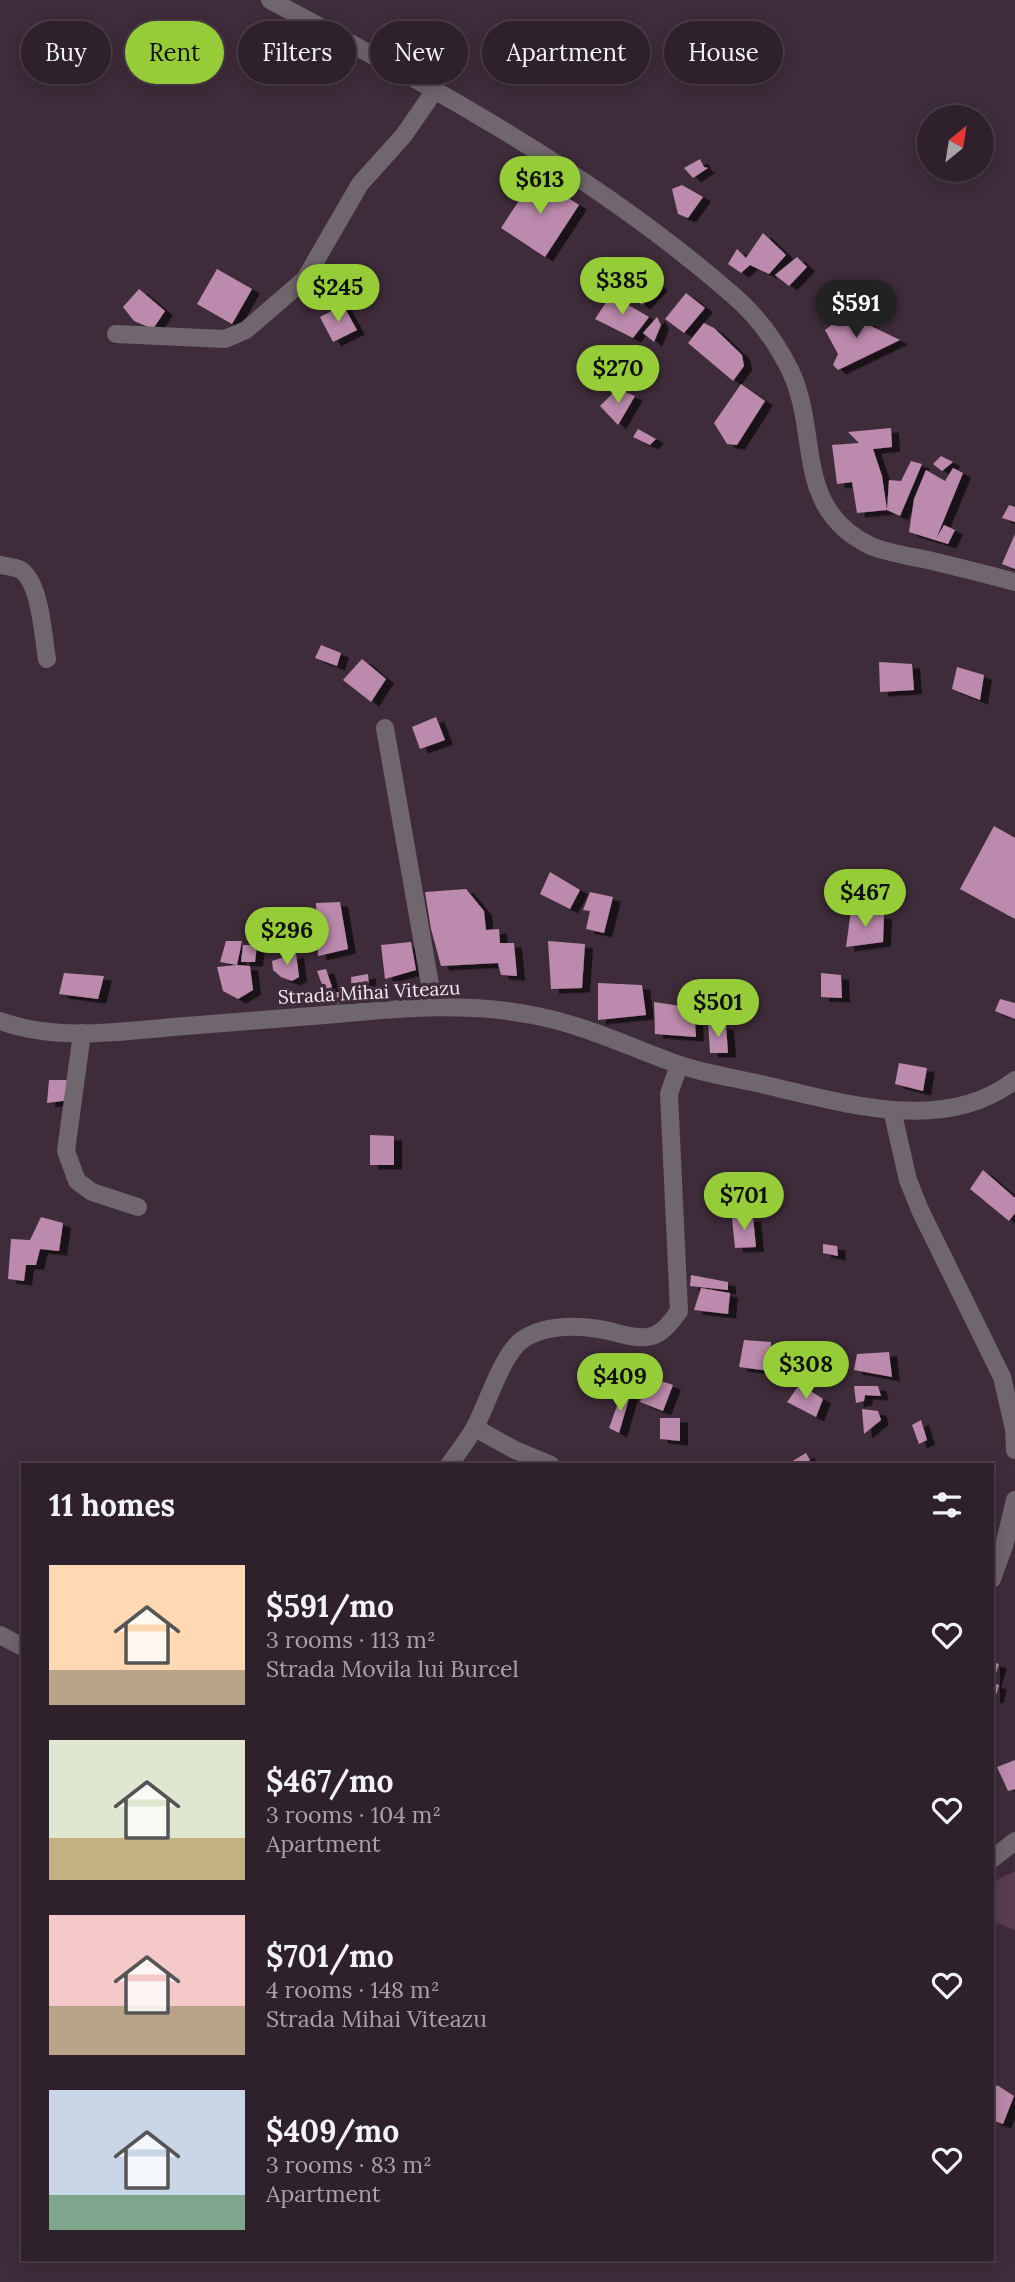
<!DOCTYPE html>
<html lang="en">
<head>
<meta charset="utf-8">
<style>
	body { margin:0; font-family:Lora,serif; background:#372934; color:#f1f3f6; height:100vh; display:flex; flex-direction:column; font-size:26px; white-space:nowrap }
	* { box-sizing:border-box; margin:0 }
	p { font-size:23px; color:#a7a3a9 }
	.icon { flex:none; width:38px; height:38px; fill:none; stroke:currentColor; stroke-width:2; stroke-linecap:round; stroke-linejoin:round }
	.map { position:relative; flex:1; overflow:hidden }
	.details { position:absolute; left:21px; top:1463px; width:973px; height:798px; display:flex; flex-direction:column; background:#2f212c; border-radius:0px; box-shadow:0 4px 18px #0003,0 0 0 2px #4a3e48 }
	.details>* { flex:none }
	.hud { position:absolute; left:21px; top:21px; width:973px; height:63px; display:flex; gap:14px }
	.needle { width:46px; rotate:30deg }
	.fabs { position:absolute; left:917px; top:105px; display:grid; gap:14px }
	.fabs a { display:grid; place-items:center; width:77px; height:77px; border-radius:50%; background:#2f212c; box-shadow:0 4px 18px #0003,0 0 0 2px #4a3e48; font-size:35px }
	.price { position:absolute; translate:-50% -60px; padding:0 16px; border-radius:24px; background:#97cc39; color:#111; font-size:23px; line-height:46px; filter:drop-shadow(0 2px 4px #0008) }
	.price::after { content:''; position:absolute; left:50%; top:42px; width:21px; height:16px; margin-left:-10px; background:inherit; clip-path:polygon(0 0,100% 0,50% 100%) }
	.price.current { background:#222; color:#fff }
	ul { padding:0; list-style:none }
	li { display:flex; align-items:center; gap:21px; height:175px; padding:0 28px }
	li span { display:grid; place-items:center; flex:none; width:196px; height:140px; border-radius:0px; color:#555 }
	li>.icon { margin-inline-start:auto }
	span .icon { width:84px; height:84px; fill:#fffc; stroke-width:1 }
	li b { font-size:30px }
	h2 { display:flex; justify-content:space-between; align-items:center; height:84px; padding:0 28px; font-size:30px }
	.pill { padding:0 24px; border-radius:32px; background:#2f212c; box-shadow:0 4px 18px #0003,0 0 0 2px #4a3e48; font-size:24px; line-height:63px }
	.pill.current { background:#97cc39; color:#111 }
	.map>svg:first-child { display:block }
	.green { fill:#5a3d52 }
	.building { fill:#bb8aac; filter:url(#shadow) }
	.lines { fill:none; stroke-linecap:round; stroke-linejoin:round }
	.minor { stroke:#70666d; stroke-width:18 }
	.labels { text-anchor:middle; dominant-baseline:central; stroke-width:7; stroke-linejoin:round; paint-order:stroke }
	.street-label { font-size:19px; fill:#f7eaf2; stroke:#3f2c3a }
</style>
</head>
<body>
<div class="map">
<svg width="1015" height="2282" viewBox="0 0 1015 2282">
	<defs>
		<filter id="shadow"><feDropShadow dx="8" dy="4.5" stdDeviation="0" flood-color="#0009"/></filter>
	</defs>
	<rect width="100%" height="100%" fill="#3f2c3a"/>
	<!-- green -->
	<polygon class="green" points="1015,1871 1015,1930 992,1921 992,1887 995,1881"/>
	<!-- building -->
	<g class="building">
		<polygon points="700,159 704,167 708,168 693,178 684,168"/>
		<polygon points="535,176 579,205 545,257 501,228"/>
		<polygon points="682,185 703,197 688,218 678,214 672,189"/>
		<polygon points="763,233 786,255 769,274 750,265 741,273 728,264 737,249 746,258"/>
		<polygon points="797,257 807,267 789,286 775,275"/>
		<polygon points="637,268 660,286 642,305 620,286"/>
		<polygon points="217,269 252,289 232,324 197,304"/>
		<polygon points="139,289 165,311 153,329 134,321 123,307"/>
		<polygon points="686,293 705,308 684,333 665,319"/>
		<polygon points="611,295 649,317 633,338 595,319"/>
		<polygon points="343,305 357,330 333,342 320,317"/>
		<polygon points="844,315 861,315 871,326 900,340 838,370 833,365 838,354 825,330"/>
		<polygon points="657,317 661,325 654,342 643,333"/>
		<polygon points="704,323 714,328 742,355 744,366 733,381 688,343"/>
		<polygon points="741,384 765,401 737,445 727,444 714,423"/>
		<polygon points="617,389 635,396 618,425 600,406"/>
		<polygon points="891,428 892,447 873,449 882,476 887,510 857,513 852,482 837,484 832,445 859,443 848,432"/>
		<polygon points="638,429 656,439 650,445 633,437"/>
		<polygon points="941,456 953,462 942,471 933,464"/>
		<polygon points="911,461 922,464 900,516 887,510 889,480 901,481"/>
		<polygon points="953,468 963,473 936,539 944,525 955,530 948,544 909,532 914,499 926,470 945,481"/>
		<polygon points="1009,505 1015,507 1015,522 1002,518"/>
		<polygon points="1015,534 1015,569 1002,564"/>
		<polygon points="321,645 341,653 337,666 315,658"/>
		<polygon points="362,659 386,679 371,702 343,680"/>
		<polygon points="879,662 912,664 914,690 880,692"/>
		<polygon points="957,667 984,675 980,700 952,689"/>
		<polygon points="436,717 445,740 420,749 412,727"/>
		<polygon points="994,826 1015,838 1015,919 960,889"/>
		<polygon points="550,872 580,890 570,909 540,894"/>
		<polygon points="466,889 484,911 486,930 499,929 500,943 514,943 517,976 501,975 498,963 441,966 431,929 425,892"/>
		<polygon points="590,892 613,897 604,933 586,929 590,911 583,910"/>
		<polygon points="340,902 348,949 318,956 316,903"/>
		<polygon points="851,910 884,915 883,942 846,947"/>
		<polygon points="261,933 290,933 289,951 277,952 263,943"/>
		<polygon points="292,933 314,933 309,940 308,948 292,946"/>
		<polygon points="226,941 242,941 237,965 220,962"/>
		<polygon points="548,941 585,944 582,988 551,989"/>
		<polygon points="411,942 416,970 385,979 381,945"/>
		<polygon points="243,945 257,945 255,962 241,962"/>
		<polygon points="296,953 299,977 292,981 281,977 273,970 272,961"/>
		<polygon points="237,965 250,966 253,990 238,999 223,991 217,967"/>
		<polygon points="326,969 332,987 324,990 317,971"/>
		<polygon points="64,973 104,976 98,999 59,994"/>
		<polygon points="821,973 841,975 842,998 821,997"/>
		<polygon points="368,974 370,1000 336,1004 336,992 352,993 351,977"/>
		<polygon points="598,983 642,985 646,1015 598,1020"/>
		<polygon points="1000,999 1015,1003 1015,1019 995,1011"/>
		<polygon points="654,1002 694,1008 696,1037 655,1034"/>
		<polygon points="708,1022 726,1026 728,1053 710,1053"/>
		<polygon points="899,1063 927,1068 923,1091 895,1084"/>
		<polygon points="49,1080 69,1080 70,1100 47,1103"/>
		<polygon points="370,1135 394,1136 394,1165 370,1165"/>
		<polygon points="983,1170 1015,1198 1015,1213 1009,1221 970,1189"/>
		<polygon points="41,1217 63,1223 59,1251 40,1249 36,1265 26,1265 24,1281 8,1279 11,1239 30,1240"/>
		<polygon points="753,1217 756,1247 735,1248 732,1218"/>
		<polygon points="823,1244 837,1246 838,1256 823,1253"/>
		<polygon points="691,1275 728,1282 728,1290 690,1286"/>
		<polygon points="701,1288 730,1293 728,1314 694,1310"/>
		<polygon points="744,1340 771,1342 770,1371 739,1367"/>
		<polygon points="889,1352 892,1377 854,1370 857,1354"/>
		<polygon points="649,1377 673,1385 663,1411 640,1402"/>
		<polygon points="800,1384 823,1399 816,1417 787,1402"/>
		<polygon points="854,1386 878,1386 881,1396 865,1395 864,1401 856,1403"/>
		<polygon points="622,1392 630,1395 619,1433 609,1428"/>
		<polygon points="862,1409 878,1411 881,1420 864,1434"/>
		<polygon points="660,1418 680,1418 680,1441 660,1439"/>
		<polygon points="921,1420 927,1440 919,1444 912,1425"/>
		<polygon points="806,1453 810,1460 804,1465 786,1465"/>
		<polygon points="992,1662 999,1664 993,1683 999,1685 995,1699 992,1698"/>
		<polygon points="1015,1760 1015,1789 1008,1791 997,1767"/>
		<polygon points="997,2085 1014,2096 1003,2124 992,2120 992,2095"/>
	</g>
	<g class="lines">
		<!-- minor -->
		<g class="minor">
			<path d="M270 0C431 86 596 175 734 296 757 316 777 343 791 372 820 435 793 509 871 546 888 553 909 556 928 560 957 567 986 574 1015 582"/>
			<polyline points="116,334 225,339 246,330 305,279 360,184 404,135 435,90"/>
			<path d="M0 565C6 566 16 567 21 570 41 584 43 637 47 659"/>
			<polyline points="385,728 434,1007"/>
			<path d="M0 1021C54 1041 117 1032 173 1027 228 1023 282 1018 337 1014 402 1008 467 1002 532 1015 582 1024 630 1047 677 1064 705 1074 736 1078 765 1085 844 1103 944 1135 1015 1080"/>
			<polyline points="82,1033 66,1151 77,1181 92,1192 138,1207"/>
			<polyline points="892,1110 908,1180 920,1210 1002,1377 1014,1429 1015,1450"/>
			<polyline points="475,1428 515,1450 551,1465"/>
			<path d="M449 1465C458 1452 469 1439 476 1425 487 1404 503 1353 522 1340 544 1325 573 1325 599 1329 615 1331 641 1343 657 1334 666 1329 673 1320 679 1311L669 1094 679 1065"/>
			<polyline points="992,1579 1004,1546 1015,1500"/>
			<polyline points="0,1635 23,1647"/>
			<polyline points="992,1859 1015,1841"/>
		</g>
	</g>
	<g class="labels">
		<!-- street labels -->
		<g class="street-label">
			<text transform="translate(369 992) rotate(-3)">Strada Mihai Viteazu</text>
		</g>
	</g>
</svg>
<div class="fabs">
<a><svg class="needle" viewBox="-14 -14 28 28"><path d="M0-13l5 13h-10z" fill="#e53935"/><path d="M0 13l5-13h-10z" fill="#a7a3a9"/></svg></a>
</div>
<b class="price" style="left:540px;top:216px">$613</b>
<b class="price" style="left:622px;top:317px">$385</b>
<b class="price" style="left:338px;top:324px">$245</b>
<b class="price current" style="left:856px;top:340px">$591</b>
<b class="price" style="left:618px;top:405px">$270</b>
<b class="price" style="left:865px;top:929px">$467</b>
<b class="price" style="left:287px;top:967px">$296</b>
<b class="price" style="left:718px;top:1039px">$501</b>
<b class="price" style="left:744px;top:1232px">$701</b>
<b class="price" style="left:806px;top:1401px">$308</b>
<b class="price" style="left:620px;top:1413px">$409</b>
<div class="hud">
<a class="pill">Buy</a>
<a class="pill current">Rent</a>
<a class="pill">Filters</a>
<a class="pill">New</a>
<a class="pill">Apartment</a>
<a class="pill">House</a>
</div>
<section class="details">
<h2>11 homes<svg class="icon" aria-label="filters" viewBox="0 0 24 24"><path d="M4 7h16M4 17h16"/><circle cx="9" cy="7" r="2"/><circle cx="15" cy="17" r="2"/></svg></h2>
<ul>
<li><span style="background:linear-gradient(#ffd9b3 75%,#b9a48a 0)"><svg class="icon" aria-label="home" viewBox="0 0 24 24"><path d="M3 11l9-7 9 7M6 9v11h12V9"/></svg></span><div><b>$591/mo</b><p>3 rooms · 113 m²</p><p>Strada Movila lui Burcel</p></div><svg class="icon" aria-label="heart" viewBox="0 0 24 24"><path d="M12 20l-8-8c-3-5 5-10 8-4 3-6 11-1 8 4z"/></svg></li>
<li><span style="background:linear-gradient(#dfe7d0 70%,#c2b280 0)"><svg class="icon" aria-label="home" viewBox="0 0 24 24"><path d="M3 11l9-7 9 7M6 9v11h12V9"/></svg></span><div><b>$467/mo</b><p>3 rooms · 104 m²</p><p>Apartment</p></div><svg class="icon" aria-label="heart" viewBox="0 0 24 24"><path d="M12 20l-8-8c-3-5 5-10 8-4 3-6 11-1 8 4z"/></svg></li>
<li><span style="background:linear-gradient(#f6c9c9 65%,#b9a48a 0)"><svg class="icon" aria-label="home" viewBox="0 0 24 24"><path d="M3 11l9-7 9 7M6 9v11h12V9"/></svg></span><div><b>$701/mo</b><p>4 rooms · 148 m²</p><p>Strada Mihai Viteazu</p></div><svg class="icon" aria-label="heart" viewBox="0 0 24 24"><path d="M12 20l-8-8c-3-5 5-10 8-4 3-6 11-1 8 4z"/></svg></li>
<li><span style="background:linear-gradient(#c9d6e8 75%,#7fa58c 0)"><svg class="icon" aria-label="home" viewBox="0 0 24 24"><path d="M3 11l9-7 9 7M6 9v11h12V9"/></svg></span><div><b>$409/mo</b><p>3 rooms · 83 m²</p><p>Apartment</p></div><svg class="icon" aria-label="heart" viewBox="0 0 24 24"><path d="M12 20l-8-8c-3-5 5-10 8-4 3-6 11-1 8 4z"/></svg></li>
</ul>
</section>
</div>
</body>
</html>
